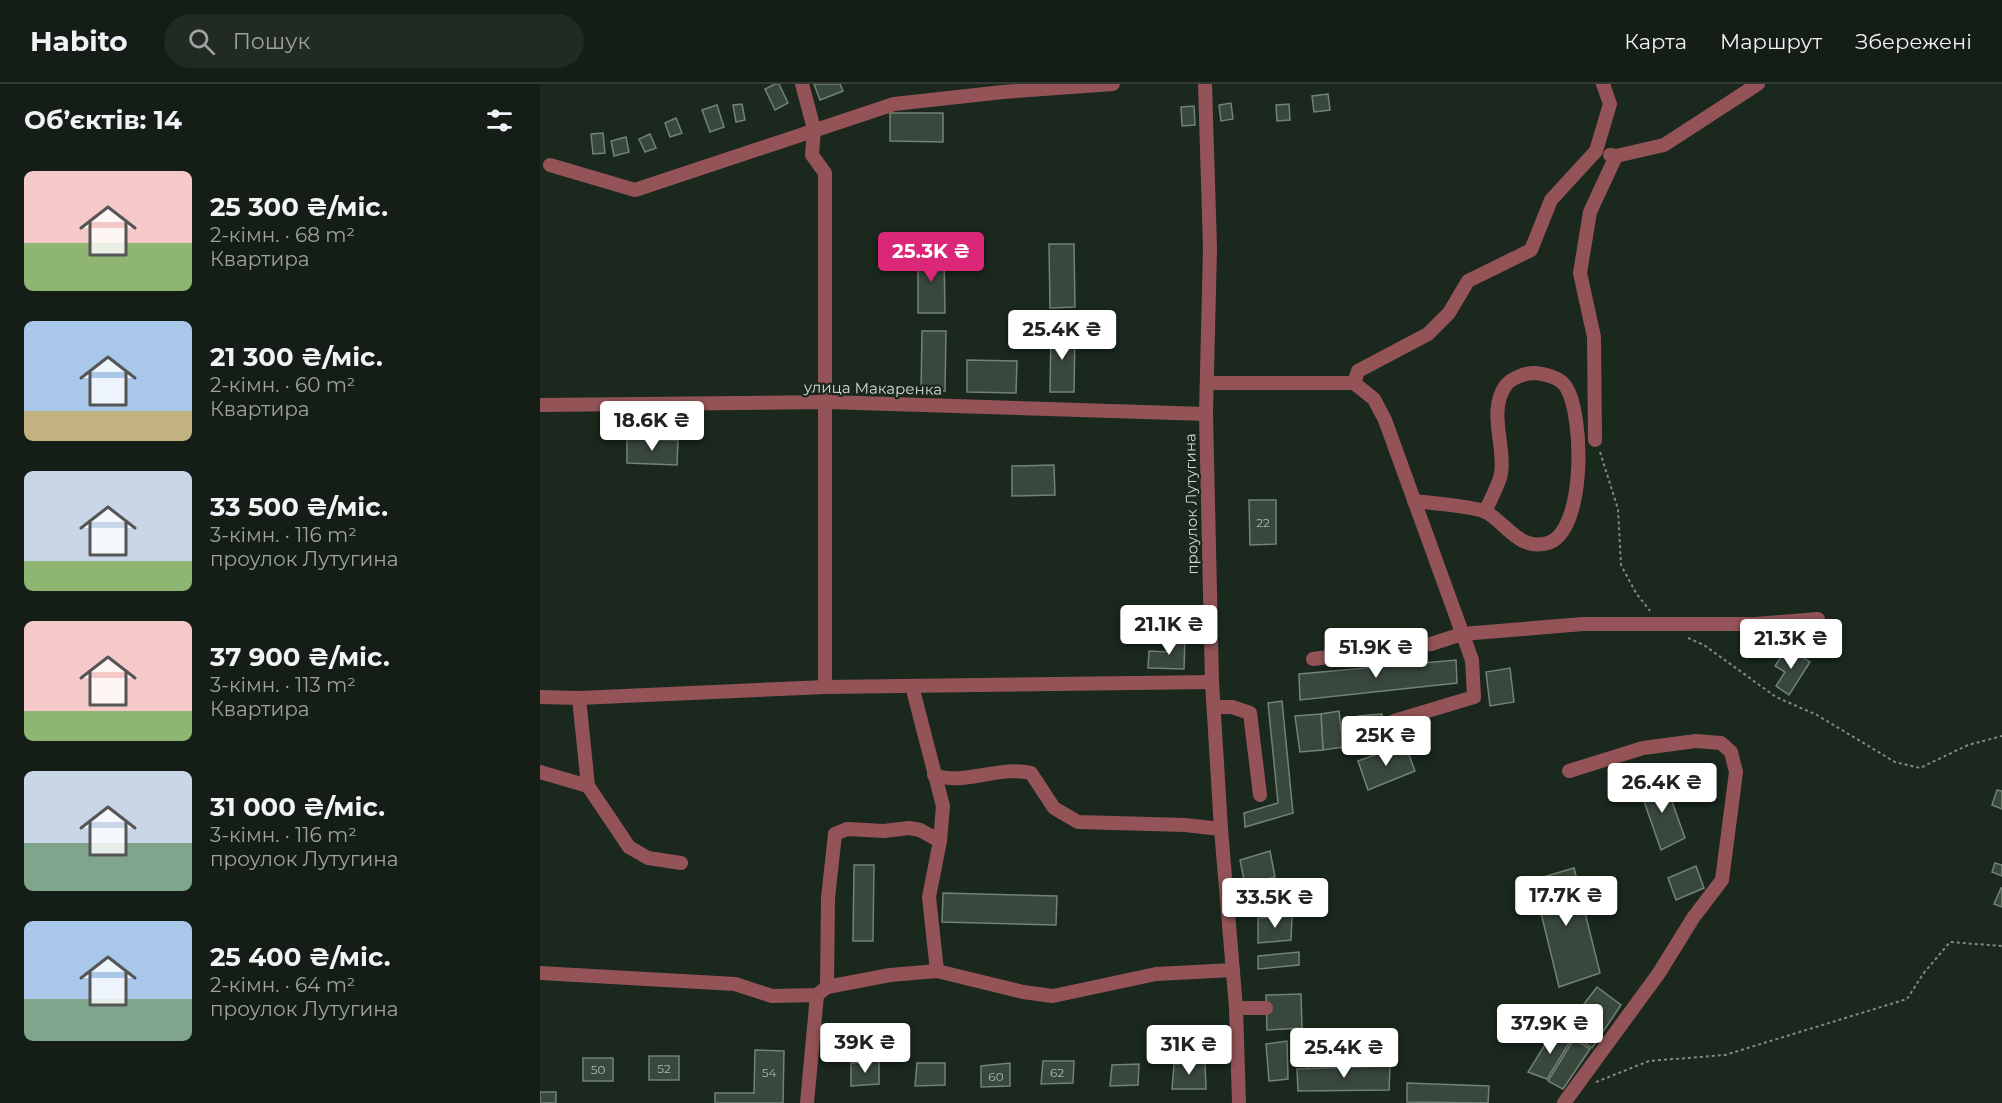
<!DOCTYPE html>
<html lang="uk">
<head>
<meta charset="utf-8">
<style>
	body { margin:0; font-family:Montserrat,sans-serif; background:#212b23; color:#f1f3f6; height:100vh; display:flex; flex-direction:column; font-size:22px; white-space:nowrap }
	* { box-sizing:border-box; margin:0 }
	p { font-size:20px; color:#9da2a1 }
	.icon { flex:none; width:33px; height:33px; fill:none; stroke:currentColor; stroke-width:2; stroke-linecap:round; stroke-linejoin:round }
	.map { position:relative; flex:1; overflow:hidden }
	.panel { display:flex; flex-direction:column; background:#141e16; width:540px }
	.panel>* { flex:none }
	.price { position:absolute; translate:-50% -51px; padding:0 14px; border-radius:6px; background:#fff; color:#222; font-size:20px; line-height:39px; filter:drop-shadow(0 2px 3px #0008) }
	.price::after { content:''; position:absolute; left:50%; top:36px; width:18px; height:14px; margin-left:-9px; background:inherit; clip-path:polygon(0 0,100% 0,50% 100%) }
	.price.current { background:#db2777; color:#fff }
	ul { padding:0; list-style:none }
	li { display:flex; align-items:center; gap:18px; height:150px; padding:0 24px }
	li span { display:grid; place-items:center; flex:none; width:168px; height:120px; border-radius:9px; color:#555 }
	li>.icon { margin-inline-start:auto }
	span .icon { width:72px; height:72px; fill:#fffc; stroke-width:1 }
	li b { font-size:26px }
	h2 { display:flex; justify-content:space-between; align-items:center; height:72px; padding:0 24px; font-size:26px }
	header { display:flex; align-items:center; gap:36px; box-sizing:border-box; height:84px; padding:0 30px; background:#141e16; border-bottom:2px solid #333c35 }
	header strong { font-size:28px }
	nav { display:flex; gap:33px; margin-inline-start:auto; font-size:21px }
	.search { width:420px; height:54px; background:#212b23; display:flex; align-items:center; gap:15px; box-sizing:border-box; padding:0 21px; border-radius:33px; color:#9da2a1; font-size:22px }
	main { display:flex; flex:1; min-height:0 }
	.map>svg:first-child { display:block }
	.building { fill:#39483d; stroke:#728276; stroke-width:1.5 }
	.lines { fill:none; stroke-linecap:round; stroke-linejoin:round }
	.path { stroke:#808b83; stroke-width:2; stroke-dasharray:3 3; stroke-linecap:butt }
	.minor { stroke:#945457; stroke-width:14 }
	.labels { text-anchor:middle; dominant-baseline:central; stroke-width:4.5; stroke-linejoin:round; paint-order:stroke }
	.number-label { font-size:12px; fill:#acb7af }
	.street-label { font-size:15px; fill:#d3dcd5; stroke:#1a281e }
</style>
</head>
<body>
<header>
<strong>Habito</strong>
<div class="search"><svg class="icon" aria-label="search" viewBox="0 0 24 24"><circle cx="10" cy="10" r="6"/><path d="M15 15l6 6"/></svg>Пошук</div>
<nav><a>Карта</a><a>Маршрут</a><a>Збережені</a></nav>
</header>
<main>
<section class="panel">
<h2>Об’єктів: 14<svg class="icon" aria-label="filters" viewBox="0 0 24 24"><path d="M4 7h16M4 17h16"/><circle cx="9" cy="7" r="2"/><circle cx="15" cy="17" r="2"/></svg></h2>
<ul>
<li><span style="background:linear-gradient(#f6c9c9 60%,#8fb573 0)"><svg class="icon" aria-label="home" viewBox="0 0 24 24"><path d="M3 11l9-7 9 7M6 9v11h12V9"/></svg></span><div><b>25 300 ₴/міс.</b><p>2-кімн. · 68 m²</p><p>Квартира</p></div></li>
<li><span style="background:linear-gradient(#a9c7e8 75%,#c2b280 0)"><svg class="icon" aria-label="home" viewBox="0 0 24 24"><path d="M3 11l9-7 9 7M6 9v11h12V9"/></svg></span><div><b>21 300 ₴/міс.</b><p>2-кімн. · 60 m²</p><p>Квартира</p></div></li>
<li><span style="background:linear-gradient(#c9d6e8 75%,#8fb573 0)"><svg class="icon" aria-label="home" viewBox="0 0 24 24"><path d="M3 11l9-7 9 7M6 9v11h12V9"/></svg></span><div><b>33 500 ₴/міс.</b><p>3-кімн. · 116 m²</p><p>проулок Лутугина</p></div></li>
<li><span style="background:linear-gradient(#f6c9c9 75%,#8fb573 0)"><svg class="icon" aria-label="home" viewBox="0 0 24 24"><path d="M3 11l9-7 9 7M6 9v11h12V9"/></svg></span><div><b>37 900 ₴/міс.</b><p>3-кімн. · 113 m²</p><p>Квартира</p></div></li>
<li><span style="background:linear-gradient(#c9d6e8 60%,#7fa58c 0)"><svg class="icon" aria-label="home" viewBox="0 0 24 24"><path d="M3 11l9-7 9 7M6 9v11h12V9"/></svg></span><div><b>31 000 ₴/міс.</b><p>3-кімн. · 116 m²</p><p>проулок Лутугина</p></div></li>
<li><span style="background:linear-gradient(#a9c7e8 65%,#7fa58c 0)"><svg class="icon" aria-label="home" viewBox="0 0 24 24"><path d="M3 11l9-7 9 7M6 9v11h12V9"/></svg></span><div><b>25 400 ₴/міс.</b><p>2-кімн. · 64 m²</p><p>проулок Лутугина</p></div></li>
</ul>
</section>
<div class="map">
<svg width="1462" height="1019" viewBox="0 0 1462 1019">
	<rect width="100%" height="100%" fill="#1a281e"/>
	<!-- building -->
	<g class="building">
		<polygon points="235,0 239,0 248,19 235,26 225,5"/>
		<polygon points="274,0 300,0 303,7 280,16"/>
		<polygon points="788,10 790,26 774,28 772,12"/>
		<polygon points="691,19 693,35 681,37 679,21"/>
		<polygon points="202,20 205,36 196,38 193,21"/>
		<polygon points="749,20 750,36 737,37 736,21"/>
		<polygon points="177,21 184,43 170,48 162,26"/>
		<polygon points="654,22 655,41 642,42 641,23"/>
		<polygon points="350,29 403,29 403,58 350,57"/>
		<polygon points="136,34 142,49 130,53 125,39"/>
		<polygon points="63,49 65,69 53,70 51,50"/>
		<polygon points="110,50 116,64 105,68 99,55"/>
		<polygon points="86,53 89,68 74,72 71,57"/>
		<polygon points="509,160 534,160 535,223 510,224"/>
		<polygon points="378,168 404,168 405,229 378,229"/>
		<polygon points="511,246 535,246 534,308 510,308"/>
		<polygon points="382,247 406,247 405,307 381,307"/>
		<polygon points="427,276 477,277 476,309 427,308"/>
		<polygon points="87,355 138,356 137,381 87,379"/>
		<polygon points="514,381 515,411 472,412 472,382"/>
		<polygon points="709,416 736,416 736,460 710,461"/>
		<polygon points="630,554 645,554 644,585 608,584 609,567 630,568"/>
		<polygon points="1247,563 1270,578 1249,611 1236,602 1245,588 1235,582"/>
		<polygon points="916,576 917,599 760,616 759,590"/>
		<polygon points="970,584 974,618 950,622 946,588"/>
		<polygon points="742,617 753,729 705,743 704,729 738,719 728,619"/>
		<polygon points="799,627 803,663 783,666 781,630"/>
		<polygon points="781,630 783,666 760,668 755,632"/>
		<polygon points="842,630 843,647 818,649 818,632"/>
		<polygon points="865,660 875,687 828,706 818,677"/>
		<polygon points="1124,695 1145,754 1121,766 1100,706"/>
		<polygon points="1457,706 1462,707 1462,725 1452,721"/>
		<polygon points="730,767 735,793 705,801 700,776"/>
		<polygon points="1455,779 1462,781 1462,792 1452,788"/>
		<polygon points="314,781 334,781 333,857 313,857"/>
		<polygon points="1156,782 1164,804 1136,816 1128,794"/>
		<polygon points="1034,784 1060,889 1019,903 993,796"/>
		<polygon points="1461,804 1462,804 1462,823 1454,820"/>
		<polygon points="403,809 517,812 516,841 402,838"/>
		<polygon points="752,832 751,856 718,859 718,834"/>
		<polygon points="759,868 759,881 718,885 718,872"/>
		<polygon points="1057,903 1081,921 1052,964 1024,946"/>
		<polygon points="761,910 762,944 727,946 726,911"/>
		<polygon points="1014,946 1031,956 1007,995 988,988"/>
		<polygon points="1034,955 1050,965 1023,1005 1008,997"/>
		<polygon points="747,957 748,995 729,997 726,960"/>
		<polygon points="799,963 800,985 767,985 769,964"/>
		<polygon points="215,966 244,967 243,1019 175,1019 175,1009 214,1009"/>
		<rect x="109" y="972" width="30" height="24"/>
		<rect x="43" y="974" width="30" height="23"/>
		<polygon points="339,977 339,1000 311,1002 311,979"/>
		<polygon points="503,977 534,977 533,999 501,1000"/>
		<polygon points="377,979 405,979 405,1001 375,1002"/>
		<polygon points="470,979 470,1002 441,1003 441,982"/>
		<polygon points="665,979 666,1005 632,1005 634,980"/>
		<polygon points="599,980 598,1001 570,1002 572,981"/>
		<polygon points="850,982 849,1006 758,1007 757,985"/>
		<polygon points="867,999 949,1002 948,1019 867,1018"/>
		<rect x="0" y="1008" width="16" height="11"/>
	</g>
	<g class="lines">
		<!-- path -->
		<g class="path">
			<polyline points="1060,368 1078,425 1081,481 1096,509 1110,527"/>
			<polyline points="1148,554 1164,561 1236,613 1277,631 1355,678 1380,684 1428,661 1462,652"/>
			<polyline points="1056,998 1109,977 1185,971 1367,915 1383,890 1410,858 1462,862"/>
		</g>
		<!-- minor -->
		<g class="minor">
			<polyline points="262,0 274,45 272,71 285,89 285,603"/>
			<polyline points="665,0 670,164 666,330 672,598 681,745 696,924 699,1019"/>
			<polyline points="1070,71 1076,72 1124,61 1218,0"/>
			<polyline points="10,81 95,106 354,20 463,8 573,0"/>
			<polyline points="668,299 814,299 834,315 845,336 932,576 934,613 854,637"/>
			<polyline points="814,299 818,287 888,250 909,229 928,197 991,166 1011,116 1056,67 1070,20 1063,0"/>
			<polyline points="0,321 287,318 666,330"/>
			<polyline points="1055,356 1054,253 1040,189 1050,128 1076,72"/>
			<path d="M874 417C890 419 933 422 946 428 967 440 979 467 1008 459 1046 447 1044 331 1026 303 1020 293 1005 290 994 289 985 289 972 294 966 301 947 327 966 362 961 390 958 403 950 416 945 428"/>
			<polyline points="773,575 891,560 922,550 1043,540 1215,540 1278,535"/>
			<polyline points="372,602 403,722 400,757 389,813 397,887"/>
			<polyline points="0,613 39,614 285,603 672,598"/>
			<polyline points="39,614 48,702"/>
			<polyline points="674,623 692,623 710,629 720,711"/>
			<polyline points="0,688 48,702 89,763 108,774 141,779"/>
			<path d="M394 691C426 702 459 681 491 689L514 724 538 738 645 741 681 745"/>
			<polyline points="0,889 195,900 232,912 277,911 287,903 350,891 397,887 483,908 513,912 616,890 693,886"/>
			<polyline points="287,903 288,814 295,750 307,745 344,747 369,744 380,746 400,757"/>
			<polyline points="696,924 726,924"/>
			<polyline points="267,1019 277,911"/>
			<polyline points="1024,1019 1119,889 1153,834 1182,796 1196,688 1191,668 1181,659 1156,657 1103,664 1029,687"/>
		</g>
	</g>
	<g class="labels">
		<!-- number labels -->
		<g class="number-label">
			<text x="723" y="438">22</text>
			<text x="124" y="984">52</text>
			<text x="58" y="985">50</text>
			<text x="229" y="988">54</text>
			<text x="517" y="988">62</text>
			<text x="456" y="992">60</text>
		</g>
		<!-- street labels -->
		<g class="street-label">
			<text transform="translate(333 304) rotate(1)">улица Макаренка</text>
			<text transform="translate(651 420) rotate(-91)">проулок Лутугина</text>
		</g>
	</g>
</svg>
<b class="price current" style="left:391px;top:199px">25.3K ₴</b>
<b class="price" style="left:522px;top:277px">25.4K ₴</b>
<b class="price" style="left:112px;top:368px">18.6K ₴</b>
<b class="price" style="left:629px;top:572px">21.1K ₴</b>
<b class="price" style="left:1251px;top:586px">21.3K ₴</b>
<b class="price" style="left:836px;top:595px">51.9K ₴</b>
<b class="price" style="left:846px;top:683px">25K ₴</b>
<b class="price" style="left:1122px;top:730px">26.4K ₴</b>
<b class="price" style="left:1026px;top:843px">17.7K ₴</b>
<b class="price" style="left:735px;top:845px">33.5K ₴</b>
<b class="price" style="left:1010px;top:971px">37.9K ₴</b>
<b class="price" style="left:325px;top:990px">39K ₴</b>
<b class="price" style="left:649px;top:992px">31K ₴</b>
<b class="price" style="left:804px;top:995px">25.4K ₴</b>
</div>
</main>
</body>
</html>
